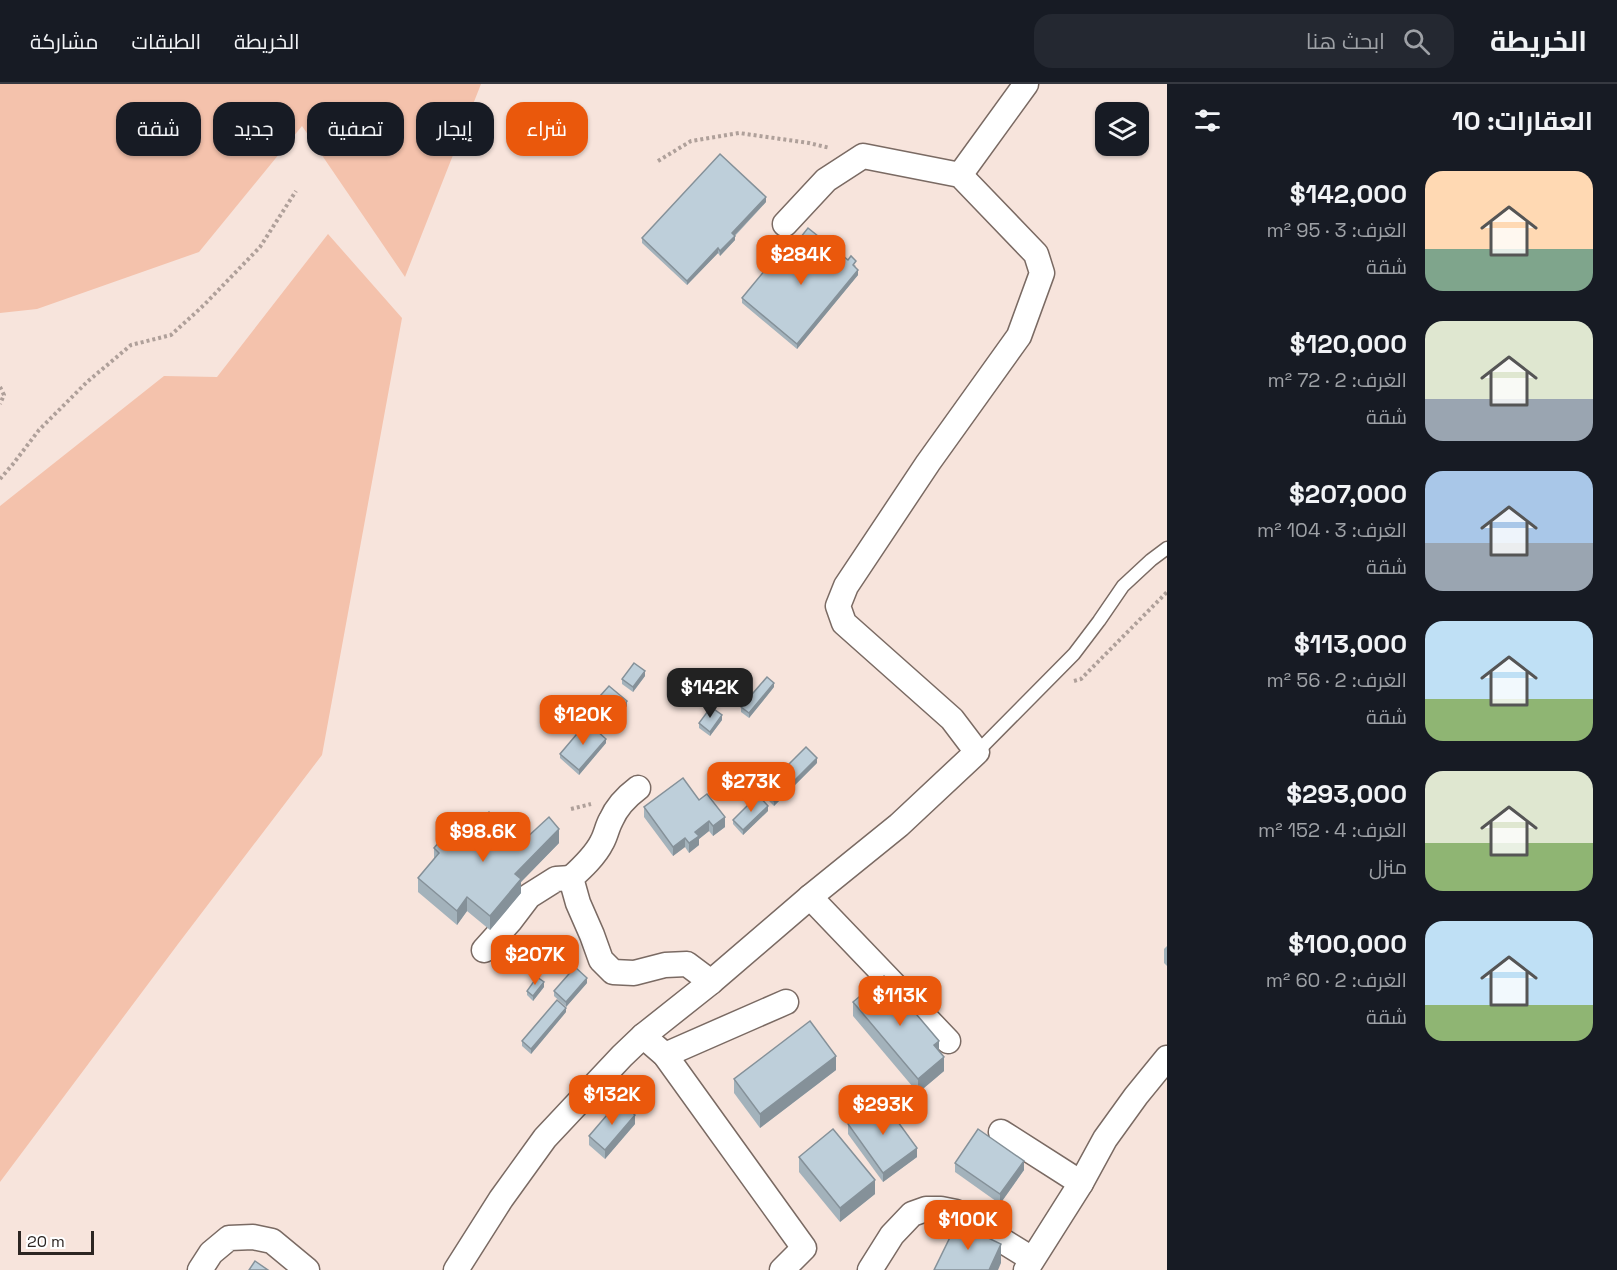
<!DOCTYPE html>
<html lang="ar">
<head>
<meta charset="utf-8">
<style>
	body { margin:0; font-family:"Space Grotesk",Cairo,sans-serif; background:#242831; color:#f1f3f6; direction:rtl; height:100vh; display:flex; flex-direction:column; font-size:22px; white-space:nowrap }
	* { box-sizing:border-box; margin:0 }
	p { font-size:20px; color:#9ea1a6 }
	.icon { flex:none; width:33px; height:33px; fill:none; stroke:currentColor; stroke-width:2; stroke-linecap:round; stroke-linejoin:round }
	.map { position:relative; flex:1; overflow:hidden; direction:ltr }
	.panel { display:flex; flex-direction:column; background:#171b24; width:450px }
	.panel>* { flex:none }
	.guide { position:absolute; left:18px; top:18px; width:570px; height:54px; direction:rtl; display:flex; gap:12px }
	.controls { position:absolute; left:1095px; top:18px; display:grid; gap:12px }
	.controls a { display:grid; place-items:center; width:54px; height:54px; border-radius:12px; background:#171b24; box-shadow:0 2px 4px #0004; font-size:30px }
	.scale { position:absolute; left:18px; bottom:15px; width:76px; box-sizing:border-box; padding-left:6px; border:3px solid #2c2522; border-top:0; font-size:16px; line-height:21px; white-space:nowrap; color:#2c2522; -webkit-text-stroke:4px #fff; paint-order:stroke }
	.price { position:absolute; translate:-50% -51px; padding:0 14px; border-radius:12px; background:#ea580c; color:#fff; font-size:20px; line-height:39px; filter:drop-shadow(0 2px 3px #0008) }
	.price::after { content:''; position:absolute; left:50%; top:36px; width:18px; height:14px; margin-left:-9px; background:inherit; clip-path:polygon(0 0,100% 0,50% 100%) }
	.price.selected { background:#222; color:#fff }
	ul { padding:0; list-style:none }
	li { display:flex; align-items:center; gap:18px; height:150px; padding:0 24px }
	li span { display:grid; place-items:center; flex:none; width:168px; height:120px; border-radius:18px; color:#555 }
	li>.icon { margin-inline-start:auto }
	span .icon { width:72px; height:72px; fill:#fffc; stroke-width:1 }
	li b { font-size:26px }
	h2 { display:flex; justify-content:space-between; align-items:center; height:72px; padding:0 24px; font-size:26px }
	.pill { padding:0 21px; border-radius:18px; background:#171b24; box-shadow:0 2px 4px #0004; font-size:21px; line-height:54px }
	.pill.selected { background:#ea580c; color:#fff }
	header { display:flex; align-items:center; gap:36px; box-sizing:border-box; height:84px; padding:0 30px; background:#171b24; border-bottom:2px solid #363941 }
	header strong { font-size:28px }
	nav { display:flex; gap:33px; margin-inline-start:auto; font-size:21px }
	.search { width:420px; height:54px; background:#242831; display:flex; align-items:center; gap:15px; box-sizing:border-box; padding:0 21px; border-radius:18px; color:#9ea1a6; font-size:22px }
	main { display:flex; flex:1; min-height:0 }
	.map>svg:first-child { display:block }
	.green { fill:#f4c2ac }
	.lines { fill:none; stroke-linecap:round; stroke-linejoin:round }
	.service-casing { stroke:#7a6a63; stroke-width:15 }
	.minor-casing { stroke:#7a6a63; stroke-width:27 }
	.path { stroke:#afa09a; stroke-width:4; stroke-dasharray:3 3; stroke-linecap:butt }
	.service { stroke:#fff; stroke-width:12 }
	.minor { stroke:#fff; stroke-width:24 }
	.wall { fill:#a3b2bb }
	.shaded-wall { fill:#859199 }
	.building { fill:#becfda; stroke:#859199; stroke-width:1.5 }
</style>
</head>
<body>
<header>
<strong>الخريطة</strong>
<div class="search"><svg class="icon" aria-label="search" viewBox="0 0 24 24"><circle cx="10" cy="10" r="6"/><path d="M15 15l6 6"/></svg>ابحث هنا</div>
<nav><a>الخريطة</a><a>الطبقات</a><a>مشاركة</a></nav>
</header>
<main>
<section class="panel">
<h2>العقارات: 10<svg class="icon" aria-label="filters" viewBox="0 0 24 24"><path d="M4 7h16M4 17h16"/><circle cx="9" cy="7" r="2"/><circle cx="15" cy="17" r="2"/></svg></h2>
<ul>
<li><span style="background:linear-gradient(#ffd9b3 65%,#7fa58c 0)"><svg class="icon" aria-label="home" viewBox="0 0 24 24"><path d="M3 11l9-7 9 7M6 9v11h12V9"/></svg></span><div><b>$142,000</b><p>الغرف: 3 · 95 m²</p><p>شقة</p></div></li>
<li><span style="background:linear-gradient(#dfe7d0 65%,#9aa5b1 0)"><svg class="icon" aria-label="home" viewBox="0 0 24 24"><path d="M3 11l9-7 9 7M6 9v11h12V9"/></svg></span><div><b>$120,000</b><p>الغرف: 2 · 72 m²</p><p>شقة</p></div></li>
<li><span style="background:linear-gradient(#a9c7e8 60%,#9aa5b1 0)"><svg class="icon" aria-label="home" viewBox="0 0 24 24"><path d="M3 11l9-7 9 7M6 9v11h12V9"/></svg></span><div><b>$207,000</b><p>الغرف: 3 · 104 m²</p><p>شقة</p></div></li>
<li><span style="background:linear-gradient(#bfe0f5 65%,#8fb573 0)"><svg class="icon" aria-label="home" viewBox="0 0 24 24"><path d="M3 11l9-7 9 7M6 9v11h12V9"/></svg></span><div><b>$113,000</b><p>الغرف: 2 · 56 m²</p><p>شقة</p></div></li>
<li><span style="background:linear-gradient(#dfe7d0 60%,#8fb573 0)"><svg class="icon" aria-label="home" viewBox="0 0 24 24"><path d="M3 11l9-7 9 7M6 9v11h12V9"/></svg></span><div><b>$293,000</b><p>الغرف: 4 · 152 m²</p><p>منزل</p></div></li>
<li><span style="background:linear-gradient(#bfe0f5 70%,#8fb573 0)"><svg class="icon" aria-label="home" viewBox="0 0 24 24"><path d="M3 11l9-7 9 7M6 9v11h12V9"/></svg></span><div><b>$100,000</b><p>الغرف: 2 · 60 m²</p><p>شقة</p></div></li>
</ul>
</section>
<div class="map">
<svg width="1167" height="1186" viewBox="0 0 1167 1186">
	<rect width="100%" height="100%" fill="#f7e4dc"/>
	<!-- green -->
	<g class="green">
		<polygon points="0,0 481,0 405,193 302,42 199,168 37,225 0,229"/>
		<polygon points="328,150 402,234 322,671 178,860 0,1098 0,422 164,292 217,293"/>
	</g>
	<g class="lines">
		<!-- service casing -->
		<g class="service-casing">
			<polyline id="service" points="977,668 1074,570 1099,537 1123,502 1151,476 1167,464"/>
		</g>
		<!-- minor casing -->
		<g class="minor-casing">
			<g id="minor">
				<polyline points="960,91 1026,0"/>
				<path d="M638 704C626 713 617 722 611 736 607 743 606 751 602 758 595 772 582 784 571 794L578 819 592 851 601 876 613 888 634 889 665 881 687 880 711 898"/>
				<polyline points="810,813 948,957"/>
				<polyline points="484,866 510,837 529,812 556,795 571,794"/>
				<polyline points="643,952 665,971 804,1164 782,1186"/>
				<polyline points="665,971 786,918"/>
				<polyline points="1001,1048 1081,1099"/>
				<polyline points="200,1186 211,1169 229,1154 253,1153 272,1157 307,1186"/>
				<polyline points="456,1186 501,1115 545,1054 622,972 643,952 711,898 810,813 899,741 977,668 952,635 844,539 838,522 846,502 928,379 1019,252 1042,189 1036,170 960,91 863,72 826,96 785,140"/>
				<polyline points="870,1186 892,1151 912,1130 926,1125 941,1125 956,1128 1032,1175"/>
				<polyline points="1026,1186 1081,1099 1105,1055 1136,1012 1167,974"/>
			</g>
		</g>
		<!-- path -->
		<g class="path">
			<polyline points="658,77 691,57 739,49 809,59 830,64"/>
			<polyline points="0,303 4,311 0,320"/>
			<polyline points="0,395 13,380 39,346 87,298 131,261 171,251 204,221 260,163 296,107"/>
			<polyline points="1074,597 1081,595 1167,508"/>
			<polyline points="571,725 591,720"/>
		</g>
		<!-- service -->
		<use href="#service" class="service"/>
		<!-- minor -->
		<use href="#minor" class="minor"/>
	</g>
	<!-- wall -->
	<g class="wall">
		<polygon points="766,118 735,152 735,156 720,172 718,169 687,201 642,159 642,154"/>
		<polygon points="848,176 856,182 855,183 858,191 797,265 742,219 742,214 776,184"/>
		<polygon points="645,592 633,608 622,600 622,595"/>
		<polygon points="774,603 749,634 741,628 741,623"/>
		<polygon points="591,622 627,622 609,643 591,627"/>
		<polygon points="722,636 710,652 699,644 699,639"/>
		<polygon points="606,659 579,691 560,674 560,670"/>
		<polygon points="817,679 774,722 763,711 763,706"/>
		<polygon points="699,716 725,743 713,752 709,747 699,755 699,761 689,769 685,763 673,772 644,733 644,723"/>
		<polygon points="768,727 743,751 733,740 733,736"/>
		<polygon points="465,756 523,757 559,759 521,798 521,809 490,846 467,827 457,841 418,808 418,794 434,775 434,764"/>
		<polygon points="1167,862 1167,882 1164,879 1164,865"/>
		<polygon points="587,899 566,923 554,912 554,907"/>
		<polygon points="544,903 533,917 527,911 527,907"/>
		<polygon points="853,918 939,967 944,987 918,1009 853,932"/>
		<polygon points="566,928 531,970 522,962 522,957"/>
		<polygon points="836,986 760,1044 734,1009 734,995"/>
		<polygon points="635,1040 605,1075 589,1061 589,1052"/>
		<polygon points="848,1040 917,1073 883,1098 848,1050"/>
		<polygon points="799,1073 875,1110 840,1138 799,1088"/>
		<polygon points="955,1079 1024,1086 1000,1120 955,1088"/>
	</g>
	<!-- shaded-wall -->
	<g class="shaded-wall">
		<polygon points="766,113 766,118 732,154 732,149"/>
		<polygon points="735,152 735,156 720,172 720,167"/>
		<polygon points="718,164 718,169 687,201 687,197"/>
		<polygon points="858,186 858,191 797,265 797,260"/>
		<polygon points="645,587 645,592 633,608 633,603"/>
		<polygon points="774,599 774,603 749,634 749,629"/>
		<polygon points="627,617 627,622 609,643 609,638"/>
		<polygon points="722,631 722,636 710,652 710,648"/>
		<polygon points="606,655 606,659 579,691 579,686"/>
		<polygon points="817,674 817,679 774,722 774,717"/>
		<polygon points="768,722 768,727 743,751 743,746"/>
		<polygon points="725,733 725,743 713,752 713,742"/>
		<polygon points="709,737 709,747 699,755 699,761 689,769 689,759 695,748"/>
		<polygon points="559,745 559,759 521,798 521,809 490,846 490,832 515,790"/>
		<polygon points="685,754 685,763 673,772 673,763"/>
		<polygon points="467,813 467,827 457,841 457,827"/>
		<polygon points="587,894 587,899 566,923 566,918"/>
		<polygon points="544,898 544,903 533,917 533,912"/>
		<polygon points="566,924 566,928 531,970 531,965"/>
		<polygon points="939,957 939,971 934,961"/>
		<polygon points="836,972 836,986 760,1044 760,1030"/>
		<polygon points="944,973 944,987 918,1009 918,995"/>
		<polygon points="635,1031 635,1040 605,1075 605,1066"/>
		<polygon points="917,1064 917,1073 883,1098 883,1089"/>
		<polygon points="1024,1077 1024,1086 1000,1120 1000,1110"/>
		<polygon points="875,1096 875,1110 840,1138 840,1124"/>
		<polygon points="1001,1160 1001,1179 998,1186 989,1186"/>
	</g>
	<!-- building -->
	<g class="building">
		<polygon points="720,70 766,113 732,149 735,152 720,167 718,164 687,197 642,154"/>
		<polygon points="808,144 848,176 851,172 856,177 853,181 858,186 797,260 742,214 771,179 776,184"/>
		<polygon points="634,579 645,587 633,603 622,595"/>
		<polygon points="767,593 774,599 749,629 741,623"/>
		<polygon points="609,602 627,617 609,638 591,622"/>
		<polygon points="711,623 722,631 710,648 699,639"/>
		<polygon points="587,638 606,655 579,686 560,670"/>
		<polygon points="806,663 817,674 774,717 763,706"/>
		<polygon points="683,694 699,716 707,710 725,733 713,742 709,737 695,748 699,752 689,759 685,754 673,763 644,723"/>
		<polygon points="758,711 768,722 743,746 733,736"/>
		<polygon points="489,728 523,757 549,733 559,745 515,790 521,795 490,832 467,813 457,827 418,794 439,769 434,764 450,745 465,756"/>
		<polygon points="575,883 587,894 566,918 554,907"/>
		<polygon points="884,892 939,957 934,961 944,973 918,995 853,918"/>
		<polygon points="537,893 544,898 533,912 527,907"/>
		<polygon points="557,916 566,924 531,965 522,957"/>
		<polygon points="810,937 836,972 760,1030 734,995"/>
		<polygon points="882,1016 917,1064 883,1089 848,1040"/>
		<polygon points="619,1017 635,1031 605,1066 589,1052"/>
		<polygon points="833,1045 875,1096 840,1124 799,1073"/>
		<polygon points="978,1045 1024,1077 1000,1110 955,1079"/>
		<polygon points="957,1139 1001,1160 989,1186 934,1186"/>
		<polygon points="255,1177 268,1186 249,1186"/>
	</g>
</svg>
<div class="controls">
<a><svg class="icon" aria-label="layers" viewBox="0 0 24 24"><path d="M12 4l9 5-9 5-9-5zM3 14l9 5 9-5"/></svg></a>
</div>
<div class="scale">20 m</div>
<b class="price" style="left:801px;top:202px">$284K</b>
<b class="price selected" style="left:710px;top:635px">$142K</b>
<b class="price" style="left:583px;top:662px">$120K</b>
<b class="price" style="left:751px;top:729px">$273K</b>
<b class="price" style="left:483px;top:779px">$98.6K</b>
<b class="price" style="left:535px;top:902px">$207K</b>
<b class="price" style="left:900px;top:943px">$113K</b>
<b class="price" style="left:612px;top:1042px">$132K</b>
<b class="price" style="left:883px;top:1052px">$293K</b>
<b class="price" style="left:968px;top:1167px">$100K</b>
<div class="guide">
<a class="pill selected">شراء</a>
<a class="pill">إيجار</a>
<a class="pill">تصفية</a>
<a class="pill">جديد</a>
<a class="pill">شقة</a>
</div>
</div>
</main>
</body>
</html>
